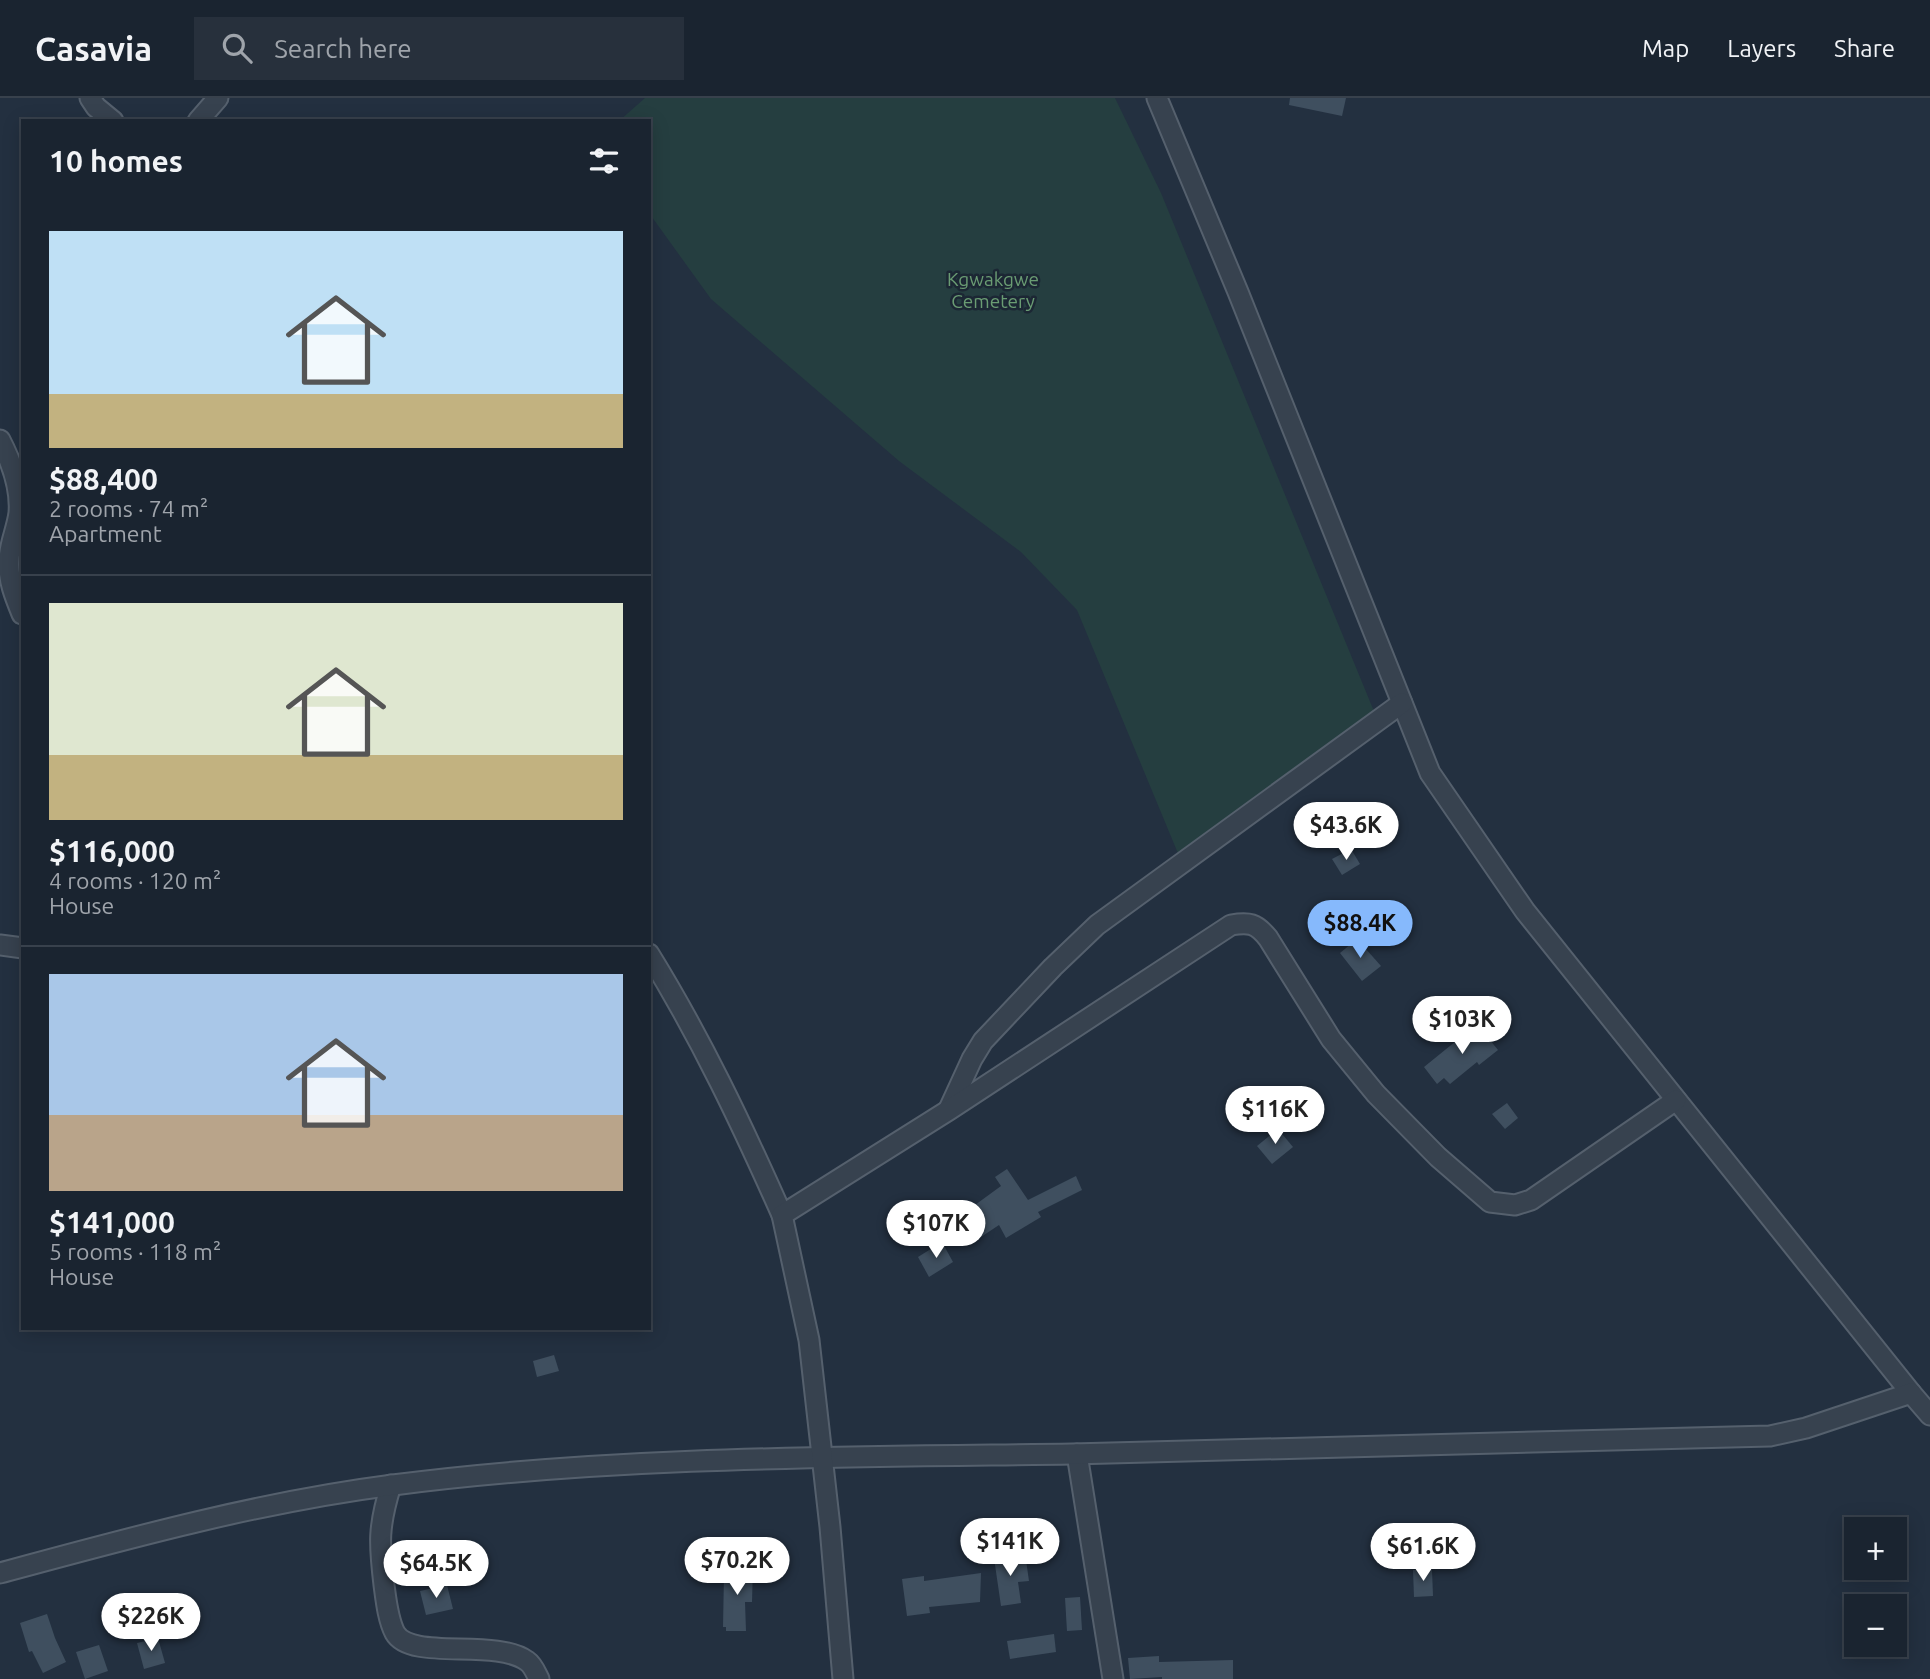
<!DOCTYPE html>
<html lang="en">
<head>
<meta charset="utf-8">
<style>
	body { margin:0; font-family:Ubuntu,sans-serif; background:#27303c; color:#f1f3f6; height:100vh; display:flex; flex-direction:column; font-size:26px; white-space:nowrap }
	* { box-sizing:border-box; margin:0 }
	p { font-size:23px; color:#9fa4ab }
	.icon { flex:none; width:38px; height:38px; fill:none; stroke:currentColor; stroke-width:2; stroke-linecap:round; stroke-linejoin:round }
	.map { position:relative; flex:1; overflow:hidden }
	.sheet { position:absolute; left:21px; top:21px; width:630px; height:1211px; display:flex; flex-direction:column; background:#1a2430; border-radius:0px; box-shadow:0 4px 18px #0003,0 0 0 2px #38414c }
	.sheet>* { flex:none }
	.controls { position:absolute; left:1844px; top:1419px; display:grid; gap:14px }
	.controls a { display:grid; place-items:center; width:63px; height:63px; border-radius:0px; background:#1a2430; box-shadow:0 4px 18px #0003,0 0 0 2px #38414c; font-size:35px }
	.price { position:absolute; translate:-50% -60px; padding:0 16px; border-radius:24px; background:#fff; color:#222; font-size:23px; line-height:46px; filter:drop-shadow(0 2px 4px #0008) }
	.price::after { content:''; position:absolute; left:50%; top:42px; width:21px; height:16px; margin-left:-10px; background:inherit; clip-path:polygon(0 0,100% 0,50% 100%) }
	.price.selected { background:#86b9fc; color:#111 }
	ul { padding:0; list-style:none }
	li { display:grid; align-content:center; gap:14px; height:371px; padding:0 28px }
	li+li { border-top:2px solid #38414c }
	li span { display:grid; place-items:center; height:217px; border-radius:0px; color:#555 }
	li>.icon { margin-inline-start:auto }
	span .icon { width:126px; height:126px; fill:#fffc; stroke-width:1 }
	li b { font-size:30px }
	h2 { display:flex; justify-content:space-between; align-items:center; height:84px; padding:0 28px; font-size:30px }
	header { display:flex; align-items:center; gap:42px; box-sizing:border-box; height:98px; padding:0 35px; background:#1a2430; border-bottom:2px solid #38414c }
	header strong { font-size:33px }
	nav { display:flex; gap:38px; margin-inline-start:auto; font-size:24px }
	.search { width:490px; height:63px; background:#27303c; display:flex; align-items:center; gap:18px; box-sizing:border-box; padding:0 24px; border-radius:0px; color:#9fa4ab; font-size:26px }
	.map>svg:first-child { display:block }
	.green { fill:#253e40 }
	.building { fill:#3f4f5f }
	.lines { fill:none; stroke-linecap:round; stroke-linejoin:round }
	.minor-casing { stroke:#55606d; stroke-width:23 }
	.minor { stroke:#37424f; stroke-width:19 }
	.labels { text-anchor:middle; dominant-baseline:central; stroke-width:5; stroke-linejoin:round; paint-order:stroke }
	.park-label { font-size:19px; fill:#6a9c73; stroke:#1c2734 }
</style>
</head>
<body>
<header>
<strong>Casavia</strong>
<div class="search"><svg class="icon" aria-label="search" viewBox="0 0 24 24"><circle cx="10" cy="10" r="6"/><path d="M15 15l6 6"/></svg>Search here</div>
<nav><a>Map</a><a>Layers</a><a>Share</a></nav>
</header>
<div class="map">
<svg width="1930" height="1581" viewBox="0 0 1930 1581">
	<rect width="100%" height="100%" fill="#233040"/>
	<!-- green -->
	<polygon class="green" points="645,0 1115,0 1161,95 1378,623 1182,765 1077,512 1021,454 899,363 711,201 649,115 649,23 619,23"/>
	<!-- building -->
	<g class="building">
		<polygon points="1290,0 1346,0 1342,18 1289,7"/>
		<polygon points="1351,751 1360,766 1342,777 1332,761"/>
		<polygon points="1357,841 1381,868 1362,883 1340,855"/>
		<polygon points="1477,926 1498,952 1479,967 1477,964 1450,986 1444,980 1437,986 1424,969"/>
		<polygon points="1507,1005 1518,1020 1505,1031 1492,1016"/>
		<polygon points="1278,1031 1293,1049 1272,1066 1257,1048"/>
		<polygon points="1007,1071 1028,1102 1076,1078 1082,1092 1038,1114 1041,1119 1006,1140 999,1127 981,1139 964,1115 1001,1088 995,1079"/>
		<polygon points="942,1144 953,1164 929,1179 918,1159"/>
		<polygon points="554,1257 559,1273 537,1279 533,1263"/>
		<polygon points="1018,1457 1019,1463 1026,1462 1029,1483 1018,1484 1021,1505 1001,1508 994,1460"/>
		<polygon points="728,1469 753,1469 752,1504 745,1504 746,1533 726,1533 726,1529 723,1529 724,1476 728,1476"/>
		<polygon points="1413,1472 1432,1472 1433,1498 1414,1499"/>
		<polygon points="981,1475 980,1504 929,1509 930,1515 907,1518 902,1481 924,1478 924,1483"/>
		<polygon points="447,1487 453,1511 426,1517 420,1493"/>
		<polygon points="1080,1499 1082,1532 1067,1533 1065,1500"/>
		<polygon points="47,1516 55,1540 66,1564 43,1575 32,1553 29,1554 20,1525"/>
		<polygon points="1054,1536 1056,1554 1010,1561 1007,1543"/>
		<polygon points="158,1540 165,1565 144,1571 137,1545"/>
		<polygon points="99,1547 108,1573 85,1581 76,1554"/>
		<polygon points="1159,1558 1159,1564 1233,1562 1233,1581 1162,1581 1162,1579 1130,1581 1128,1560"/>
	</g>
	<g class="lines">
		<!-- minor casing -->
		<g class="minor-casing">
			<g id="minor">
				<polyline points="90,0 96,9 113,23"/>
				<polyline points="1157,0 1238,194 1430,675 1525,813 1911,1295"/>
				<polyline points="198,23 218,0"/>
				<path d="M0 342C12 365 21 389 19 415 17 431 9 447 9 463 8 482 15 499 22 516"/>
				<polyline points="0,847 23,850"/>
				<path d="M649 856C701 940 742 1027 782 1117"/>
				<polyline points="949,1011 972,961 983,943 1053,869 1097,827 1402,605"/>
				<polyline points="1077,1356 1113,1581"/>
				<path d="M391 1387C378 1429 379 1445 384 1487 386 1502 388 1522 395 1535 411 1563 495 1540 527 1563 533 1567 536 1575 539 1581"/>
				<path d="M0 1475C129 1440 260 1404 393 1387 616 1358 847 1359 1072 1356 1304 1352 1537 1345 1770 1338L1806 1330 1911 1295 1930 1317"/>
				<path d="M843 1581 830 1429 809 1242 782 1117 949 1012 1231 827C1249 824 1256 825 1268 840L1331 941 1376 996 1438 1059 1490 1104 1515 1107 1531 1102 1676 1002"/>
			</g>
		</g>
		<!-- minor -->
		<use href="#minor" class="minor"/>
	</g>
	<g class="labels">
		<!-- park labels -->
		<g class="park-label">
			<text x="993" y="181">Kgwakgwe<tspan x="993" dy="22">Cemetery</tspan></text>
		</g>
	</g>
</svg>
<div class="controls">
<a>+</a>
<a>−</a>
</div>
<b class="price" style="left:1346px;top:764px">$43.6K</b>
<b class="price selected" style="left:1360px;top:862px">$88.4K</b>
<b class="price" style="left:1462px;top:958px">$103K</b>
<b class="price" style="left:1275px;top:1048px">$116K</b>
<b class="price" style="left:936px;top:1162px">$107K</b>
<b class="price" style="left:1010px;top:1480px">$141K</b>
<b class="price" style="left:1423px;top:1485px">$61.6K</b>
<b class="price" style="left:737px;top:1499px">$70.2K</b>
<b class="price" style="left:436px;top:1502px">$64.5K</b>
<b class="price" style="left:151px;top:1555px">$226K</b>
<section class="sheet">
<h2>10 homes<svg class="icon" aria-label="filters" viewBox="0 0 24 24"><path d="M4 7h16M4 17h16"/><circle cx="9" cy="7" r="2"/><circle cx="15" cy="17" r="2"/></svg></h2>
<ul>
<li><span style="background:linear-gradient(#bfe0f5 75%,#c2b280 0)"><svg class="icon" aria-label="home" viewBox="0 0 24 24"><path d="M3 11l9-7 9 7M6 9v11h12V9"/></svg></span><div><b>$88,400</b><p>2 rooms · 74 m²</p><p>Apartment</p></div></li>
<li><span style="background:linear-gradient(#dfe7d0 70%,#c2b280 0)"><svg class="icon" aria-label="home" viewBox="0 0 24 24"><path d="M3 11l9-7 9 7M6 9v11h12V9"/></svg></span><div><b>$116,000</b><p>4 rooms · 120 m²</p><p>House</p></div></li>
<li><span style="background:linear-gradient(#a9c7e8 65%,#b9a48a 0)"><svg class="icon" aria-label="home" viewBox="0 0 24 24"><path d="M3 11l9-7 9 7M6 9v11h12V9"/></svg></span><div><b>$141,000</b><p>5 rooms · 118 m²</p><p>House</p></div></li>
</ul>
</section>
</div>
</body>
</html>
